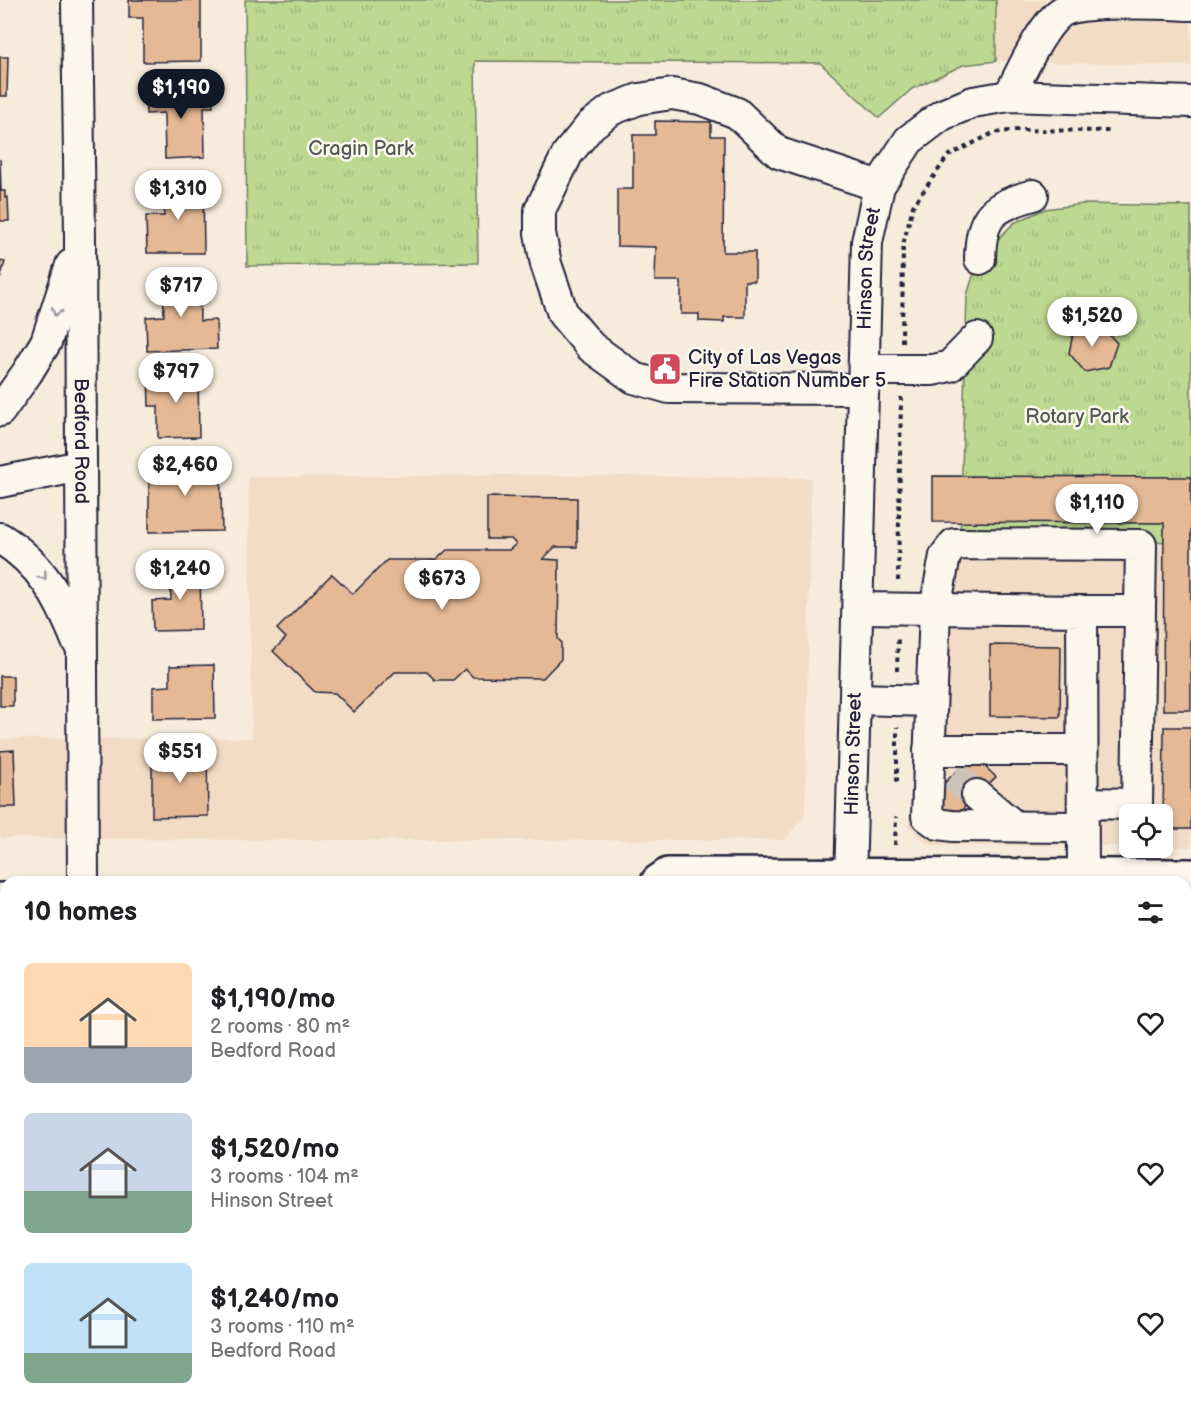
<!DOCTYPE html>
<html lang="en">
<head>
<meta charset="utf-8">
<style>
	body { margin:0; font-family:"Balsamiq Sans",sans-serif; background:#f6f6f6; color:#202124; height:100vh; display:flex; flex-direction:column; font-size:22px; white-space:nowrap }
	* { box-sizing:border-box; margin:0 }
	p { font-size:20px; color:#757577 }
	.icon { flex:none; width:33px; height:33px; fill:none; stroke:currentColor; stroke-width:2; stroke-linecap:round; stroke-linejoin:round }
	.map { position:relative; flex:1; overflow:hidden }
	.sheet { position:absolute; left:0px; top:876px; width:1191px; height:534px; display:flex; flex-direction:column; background:#fff; border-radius:18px 18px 0 0; box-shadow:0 3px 9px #0003 }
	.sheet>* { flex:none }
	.tools { position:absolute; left:1119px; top:804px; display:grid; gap:12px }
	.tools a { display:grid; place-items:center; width:54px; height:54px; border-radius:9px; background:#fff; box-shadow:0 3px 9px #0003; font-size:30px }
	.price { position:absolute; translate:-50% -51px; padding:0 14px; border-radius:21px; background:#fff; color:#222; font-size:20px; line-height:39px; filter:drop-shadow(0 2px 3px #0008) }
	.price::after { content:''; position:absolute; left:50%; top:36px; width:18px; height:14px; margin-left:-9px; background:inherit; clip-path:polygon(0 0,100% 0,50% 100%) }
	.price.current { background:#111827; color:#fff }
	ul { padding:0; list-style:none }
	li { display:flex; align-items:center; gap:18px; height:150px; padding:0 24px }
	li span { display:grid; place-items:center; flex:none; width:168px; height:120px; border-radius:9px; color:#555 }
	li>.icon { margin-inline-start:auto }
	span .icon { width:72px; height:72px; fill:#fffc; stroke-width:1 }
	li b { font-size:26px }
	h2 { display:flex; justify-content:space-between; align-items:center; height:72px; padding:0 24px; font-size:26px }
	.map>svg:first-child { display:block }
	.built { fill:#f2dcc6 }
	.park { fill:url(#park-tufts); stroke:#707d66; stroke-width:1.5 }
	.building { fill:#e5b995; stroke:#22223b; stroke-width:1.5 }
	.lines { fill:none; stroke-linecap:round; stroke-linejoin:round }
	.minor-tunnel { stroke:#ccc3bb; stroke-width:30; stroke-dasharray:30 15; stroke-linecap:butt }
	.minor-casing { stroke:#22223b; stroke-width:34 }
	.major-casing { stroke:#22223b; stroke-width:38 }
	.path { stroke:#22223b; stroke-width:4; stroke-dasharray:4.5 4.5; stroke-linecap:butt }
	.minor { stroke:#fbf7ec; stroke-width:30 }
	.major { stroke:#fbf7ec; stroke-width:33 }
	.oneway { stroke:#99979c }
	.labels { text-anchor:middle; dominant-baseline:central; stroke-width:5; stroke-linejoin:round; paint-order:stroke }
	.park-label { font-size:20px; fill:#505954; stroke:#fbf7ec }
	.street-label { font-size:20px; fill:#22223b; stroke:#fbf7ec }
	.poi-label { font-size:20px; fill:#22223b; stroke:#fbf7ec; text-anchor:start }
</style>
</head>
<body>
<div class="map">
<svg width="1191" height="1410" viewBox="0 0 1191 1410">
	<defs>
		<pattern id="park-tufts" width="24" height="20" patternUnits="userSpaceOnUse" patternTransform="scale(1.5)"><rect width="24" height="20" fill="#bdd890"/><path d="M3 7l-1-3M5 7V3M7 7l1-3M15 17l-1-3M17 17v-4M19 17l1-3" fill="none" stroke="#a2b97d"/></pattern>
	</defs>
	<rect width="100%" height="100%" fill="#f7ebdb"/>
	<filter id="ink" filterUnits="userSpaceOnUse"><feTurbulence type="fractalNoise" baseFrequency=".0167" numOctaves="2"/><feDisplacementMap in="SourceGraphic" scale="12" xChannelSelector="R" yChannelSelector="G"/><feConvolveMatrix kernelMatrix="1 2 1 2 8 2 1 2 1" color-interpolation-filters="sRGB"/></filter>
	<g filter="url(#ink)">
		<!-- built -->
		<g class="built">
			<polygon points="996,0 1191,0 1191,66 996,61"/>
			<polygon points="516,475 811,478 805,816 784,840 253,840 0,838 0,739 252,738 248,477"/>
			<polygon points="960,539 1191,542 1191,847 1163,846 1162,814 1130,814 1129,846 928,845 908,825"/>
			<rect x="0" y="966" width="6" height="409"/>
			<rect x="1185" y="974" width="6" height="330"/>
		</g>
		<!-- park -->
		<g class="park">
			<polygon points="245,0 996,0 996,61 963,65 912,89 879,118 820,63 475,61 478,263 247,266"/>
			<polygon points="1083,204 1191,206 1191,542 960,539 967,295 975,270 990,247 1014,223 1045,209"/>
		</g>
		<!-- building -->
		<g class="building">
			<polygon points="129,0 201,0 201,61 143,62 143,18 129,18"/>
			<polygon points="0,57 8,57 7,96 0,96"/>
			<polygon points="212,89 213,107 204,107 205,157 165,159 164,113 146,114 145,90"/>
			<polygon points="655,121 711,122 711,136 724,136 723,252 755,252 755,281 745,281 745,317 724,317 724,322 699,321 699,314 681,314 681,281 655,281 656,247 617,246 617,189 633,189 633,135 655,135"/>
			<polygon points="0,159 1,191 5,191 5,198 8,197 9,221 0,221"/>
			<polygon points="203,181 204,253 147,253 146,216 164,216 164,182"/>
			<polygon points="0,261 5,262 0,279"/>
			<polygon points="199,273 200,321 216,320 217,349 147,351 146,317 164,316 163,274"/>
			<polygon points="1099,324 1117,343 1109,367 1085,372 1069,353 1074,329"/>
			<polygon points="198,373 199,437 158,438 158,406 149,406 148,374"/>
			<polygon points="220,462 222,531 149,532 149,463"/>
			<polygon points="933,476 1191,477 1191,710 1163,710 1164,523 933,522"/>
			<polygon points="487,497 577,498 577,547 555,547 543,559 559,560 558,639 561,642 561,659 543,678 473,677 465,669 453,680 435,680 427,672 395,672 354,712 335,693 315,692 273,651 286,638 277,629 332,574 353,594 387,560 436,560 447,550 509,550 516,544 511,539 487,539"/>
			<polygon points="200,564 201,630 153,631 152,601 171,600 170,565"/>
			<polygon points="990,645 1061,646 1060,717 990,716"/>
			<polygon points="214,665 215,718 153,719 153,687 170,686 170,666"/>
			<rect x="0" y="676" width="13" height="30"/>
			<polygon points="1164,727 1191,727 1191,829 1163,829"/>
			<polygon points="14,750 16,807 0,807 0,751"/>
			<polygon points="207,751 208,816 152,817 152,752"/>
			<polygon points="973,755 996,777 951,820 928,799"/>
			<rect x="1185" y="1165" width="6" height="42"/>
		</g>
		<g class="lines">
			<!-- minor-tunnel -->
			<polyline class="minor-tunnel" points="952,776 977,795"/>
			<!-- minor casing -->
			<g class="minor-casing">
				<g id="minor">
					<path id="s1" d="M77 0 80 237 83 882"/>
					<path d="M1009 96C1021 73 1042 24 1063 11 1086 0 1162 4 1191 5"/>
					<path d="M980 259C981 215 992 207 1033 195"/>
					<polyline points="864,370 933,370 950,366 977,338"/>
					<polyline points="864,389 669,388 634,378 591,347 563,314 546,264 540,233 540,210 568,153 591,125 611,110 639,99 672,94 700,99 737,113 779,153 879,186"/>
					<polyline points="0,411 27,373 46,342 71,265"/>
					<polyline points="0,482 81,466"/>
					<path d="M0 538C42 564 59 597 77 641"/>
					<polyline points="859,608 1082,611 1083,876"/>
					<polyline points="1082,611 1139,611"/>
					<polyline points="855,699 931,701"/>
					<polyline points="929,750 1081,750"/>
					<polyline points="977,795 1014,826"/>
					<polyline points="1082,827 952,826 938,824 927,816 935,609 945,556 954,544 1141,545 1137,804 1083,803"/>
					<path id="s2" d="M850 882 867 242 879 186 909 140 942 115 973 102 1009 96 1191 102"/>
					<polyline points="0,975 6,975"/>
					<polyline points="0,1194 6,1194"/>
					<polyline points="1185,1273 1191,1273"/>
					<polyline points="0,1390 6,1390"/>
					<polyline points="436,1404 441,1410"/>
					<polyline points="846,1404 846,1410"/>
					<polyline points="527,1410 527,1404"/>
				</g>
			</g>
			<!-- major casing -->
			<g class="major-casing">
				<g id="major">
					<polyline points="658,882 668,875 1191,876"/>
					<polyline points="0,900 6,900"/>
					<polyline points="1185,916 1191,915"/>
					<polyline points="1185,941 1191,941"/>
				</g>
			</g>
			<!-- path -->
			<g class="path">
				<polyline points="902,342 903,245 913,206 948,156 993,133 1018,130 1112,131"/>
				<polyline points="898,581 901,397"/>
				<polyline points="897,671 898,637"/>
				<polyline points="897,782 897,727"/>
				<polyline points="895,845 896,817"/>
			</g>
			<!-- minor -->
			<use href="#minor" class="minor"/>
			<!-- major -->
			<use href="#major" class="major"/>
		</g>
		<!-- one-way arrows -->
		<defs><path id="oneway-chevron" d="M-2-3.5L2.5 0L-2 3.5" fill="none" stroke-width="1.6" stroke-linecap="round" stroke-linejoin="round" transform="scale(1.5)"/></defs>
		<g class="oneway">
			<use href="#oneway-chevron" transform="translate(56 312) rotate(109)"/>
			<use href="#oneway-chevron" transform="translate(43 576) rotate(52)"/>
		</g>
	</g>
	<!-- icons -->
	<defs>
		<g id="civic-square" transform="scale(1.725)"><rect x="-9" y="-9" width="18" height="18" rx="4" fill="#d1495b" stroke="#fbf7ec"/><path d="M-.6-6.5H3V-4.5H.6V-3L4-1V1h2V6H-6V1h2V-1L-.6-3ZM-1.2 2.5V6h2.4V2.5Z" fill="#fff"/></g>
	</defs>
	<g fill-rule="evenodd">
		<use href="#civic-square" x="665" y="369"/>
	</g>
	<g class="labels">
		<!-- park labels -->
		<g class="park-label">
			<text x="361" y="149">Cragin Park</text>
			<text x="1077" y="417">Rotary Park</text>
		</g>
		<!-- street labels -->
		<g class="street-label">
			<text stroke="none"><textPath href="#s2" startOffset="614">Hinson Street</textPath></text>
			<text stroke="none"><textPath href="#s1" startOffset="441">Bedford Road</textPath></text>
			<text stroke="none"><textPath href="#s2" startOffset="128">Hinson Street</textPath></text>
		</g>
		<!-- poi labels -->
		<g class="poi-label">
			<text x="688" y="358">City of Las Vegas<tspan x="688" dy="23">Fire Station Number 5</tspan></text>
		</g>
	</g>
</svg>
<div class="tools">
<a><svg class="icon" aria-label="locate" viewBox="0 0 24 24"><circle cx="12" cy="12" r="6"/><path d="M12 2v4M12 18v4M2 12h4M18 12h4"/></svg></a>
</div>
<b class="price current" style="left:181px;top:120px">$1,190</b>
<b class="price" style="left:178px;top:221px">$1,310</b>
<b class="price" style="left:181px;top:318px">$717</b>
<b class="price" style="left:1092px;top:348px">$1,520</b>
<b class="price" style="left:176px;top:404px">$797</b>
<b class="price" style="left:185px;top:497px">$2,460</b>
<b class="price" style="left:1097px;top:535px">$1,110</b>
<b class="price" style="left:180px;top:601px">$1,240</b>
<b class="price" style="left:442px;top:611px">$673</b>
<b class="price" style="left:180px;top:784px">$551</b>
<section class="sheet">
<h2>10 homes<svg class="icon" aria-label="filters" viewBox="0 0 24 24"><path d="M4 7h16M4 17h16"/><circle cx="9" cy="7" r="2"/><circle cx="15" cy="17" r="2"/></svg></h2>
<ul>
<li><span style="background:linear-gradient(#ffd9b3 70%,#9aa5b1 0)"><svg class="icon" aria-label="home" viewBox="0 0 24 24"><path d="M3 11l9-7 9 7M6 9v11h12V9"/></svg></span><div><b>$1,190/mo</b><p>2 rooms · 80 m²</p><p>Bedford Road</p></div><svg class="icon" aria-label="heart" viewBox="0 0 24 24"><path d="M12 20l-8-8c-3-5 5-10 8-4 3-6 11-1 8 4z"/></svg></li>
<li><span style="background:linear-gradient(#c9d6e8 65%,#7fa58c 0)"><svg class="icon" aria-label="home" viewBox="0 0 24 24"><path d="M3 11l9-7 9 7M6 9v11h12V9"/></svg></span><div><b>$1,520/mo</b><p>3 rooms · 104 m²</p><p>Hinson Street</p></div><svg class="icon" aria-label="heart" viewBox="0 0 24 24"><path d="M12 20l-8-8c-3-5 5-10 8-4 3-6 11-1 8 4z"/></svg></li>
<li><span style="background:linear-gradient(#bfe0f5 75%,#7fa58c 0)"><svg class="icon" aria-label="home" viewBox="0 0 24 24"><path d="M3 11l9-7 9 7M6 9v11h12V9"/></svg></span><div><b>$1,240/mo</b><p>3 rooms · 110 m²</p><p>Bedford Road</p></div><svg class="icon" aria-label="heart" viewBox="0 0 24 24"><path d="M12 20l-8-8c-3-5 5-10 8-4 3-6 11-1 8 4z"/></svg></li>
</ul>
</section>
</div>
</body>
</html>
